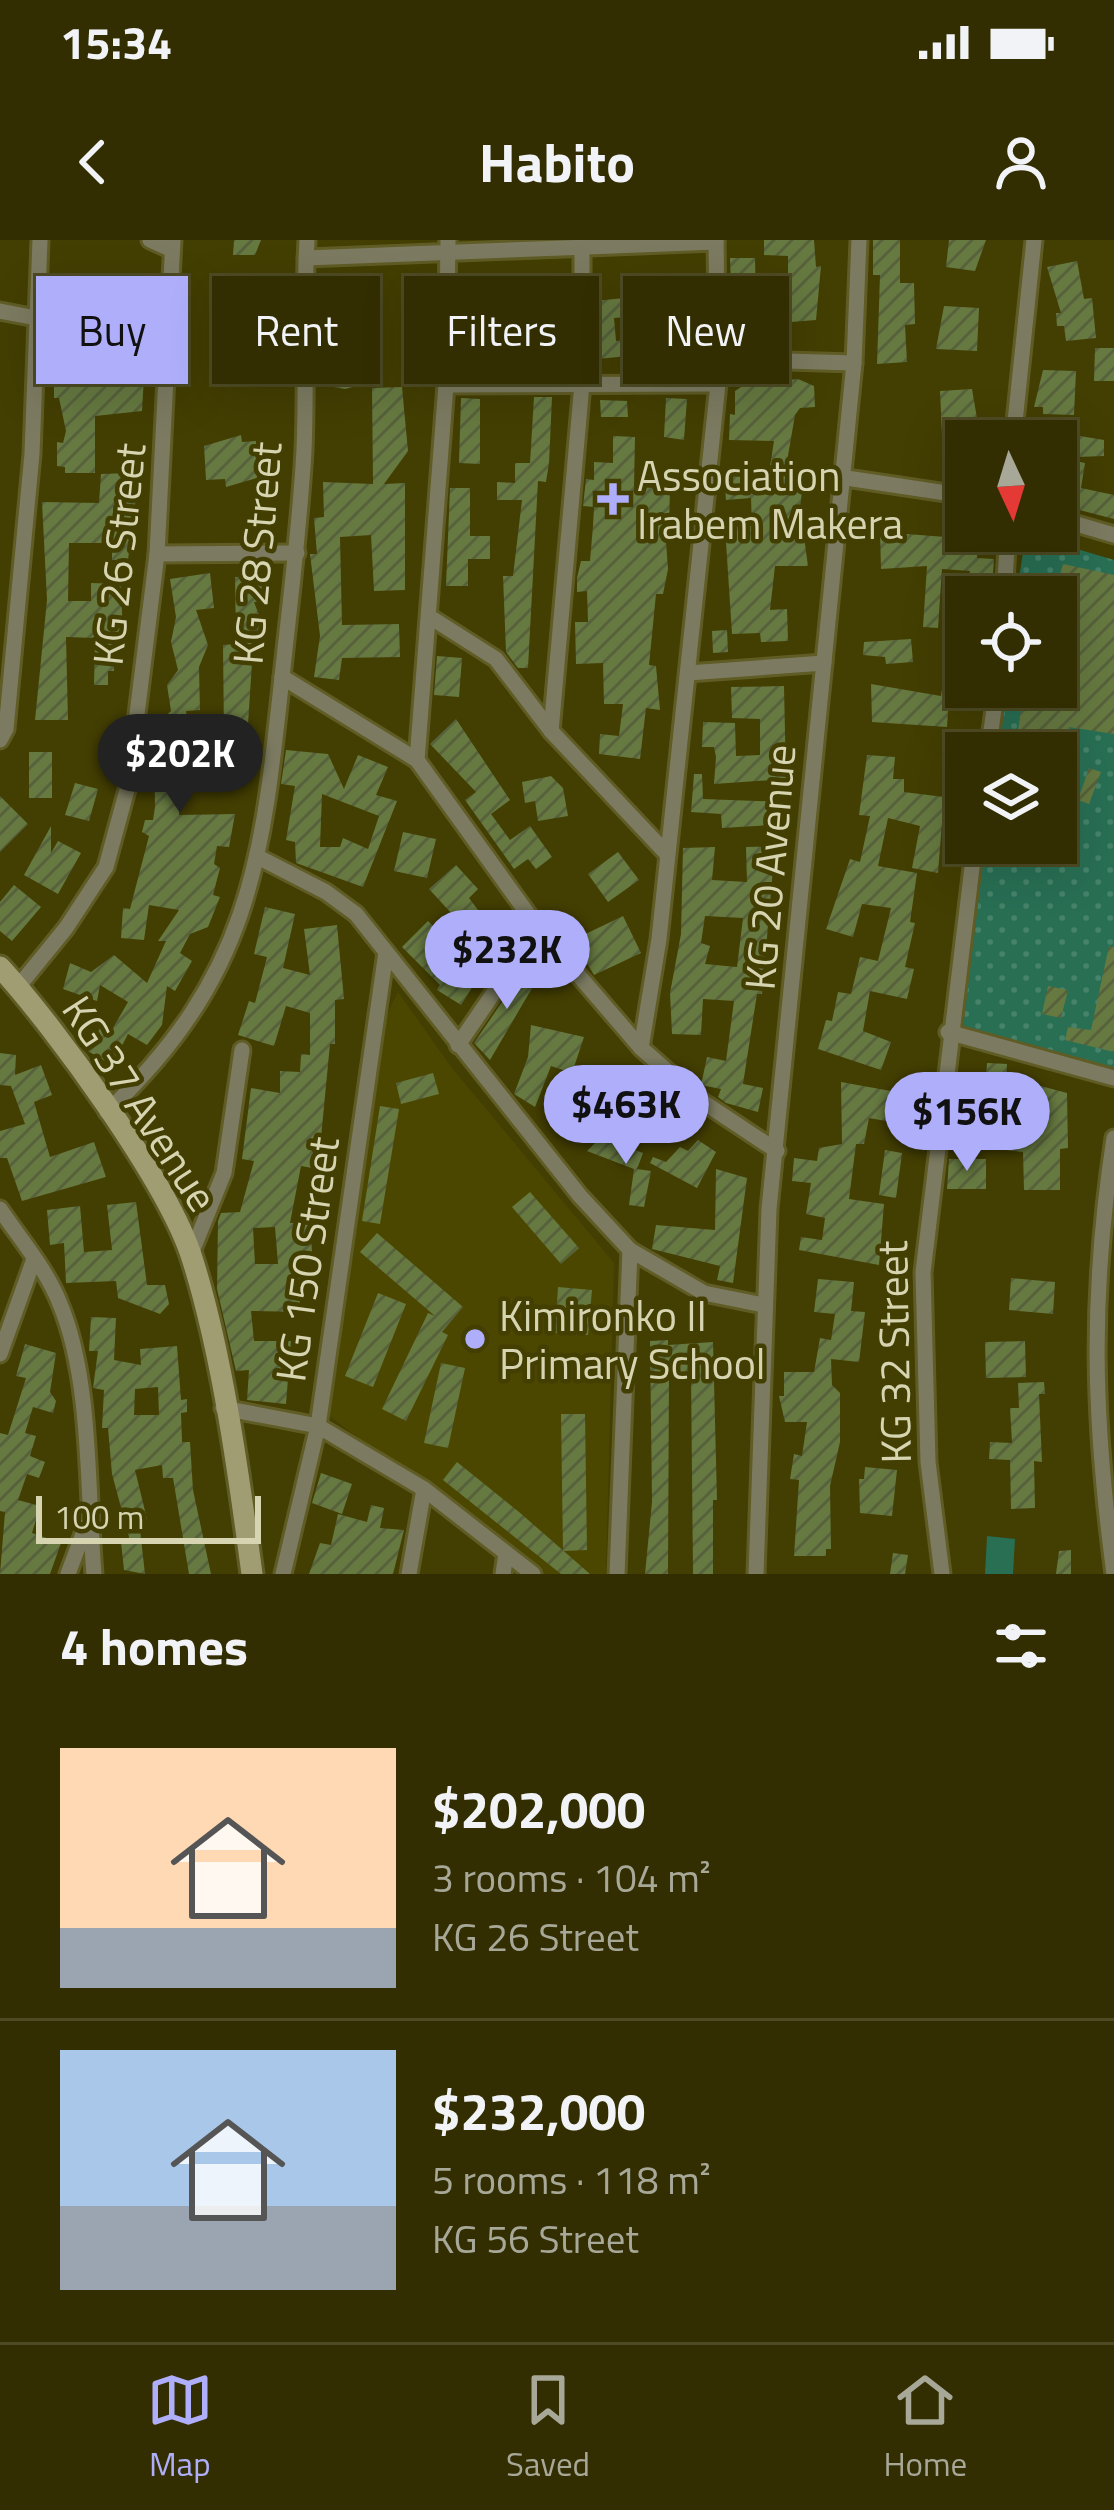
<!DOCTYPE html>
<html lang="en">
<head>
<meta charset="utf-8">
<style>
	body { margin:0; font-family:"Titillium Web",sans-serif; background:#3d3a11; color:#f1f3f6; height:100vh; display:flex; flex-direction:column; font-size:45px; white-space:nowrap }
	* { box-sizing:border-box; margin:0 }
	p { font-size:39px; color:#a8a899 }
	.icon { flex:none; width:66px; height:66px; fill:none; stroke:currentColor; stroke-width:2; stroke-linecap:round; stroke-linejoin:round }
	.map { position:relative; height:1334px; overflow:hidden }
	.details { display:flex; flex-direction:column; background:#322e02; flex:1 }
	.details>* { flex:none }
	.guide { position:absolute; left:36px; top:36px; width:1044px; height:108px; display:flex; gap:24px }
	.needle { width:78px; rotate:176deg }
	.controls { position:absolute; left:945px; top:180px; display:grid; gap:24px }
	.controls a { display:grid; place-items:center; width:132px; height:132px; border-radius:0px; background:#322e02; box-shadow:0 12px 48px #0002,0 0 0 3px #4d4a24; font-size:60px }
	.scale { position:absolute; left:36px; bottom:30px; width:225px; box-sizing:border-box; padding-left:12px; border:6px solid #d6d4b1; border-top:0; font-size:33px; line-height:42px; white-space:nowrap; color:#d6d4b1; -webkit-text-stroke:9px #433e02; paint-order:stroke }
	.price { position:absolute; translate:-50% -102px; padding:0 27px; border-radius:42px; background:#afaefa; color:#111; font-size:39px; line-height:78px; filter:drop-shadow(0 3px 6px #0008) }
	.price::after { content:''; position:absolute; left:50%; top:72px; width:36px; height:27px; margin-left:-18px; background:inherit; clip-path:polygon(0 0,100% 0,50% 100%) }
	.price.selected { background:#222; color:#fff }
	ul { padding:0; list-style:none }
	li { display:flex; align-items:center; gap:36px; height:300px; padding:0 60px }
	li+li { border-top:3px solid #4d4a24 }
	li span { display:grid; place-items:center; flex:none; width:336px; height:240px; border-radius:0px; color:#555 }
	li>.icon { margin-inline-start:auto }
	span .icon { width:144px; height:144px; fill:#fffc; stroke-width:1 }
	li b { font-size:51px }
	h2 { display:flex; justify-content:space-between; align-items:center; height:144px; padding:0 60px; font-size:51px }
	.pill { padding:0 42px; border-radius:0px; background:#322e02; box-shadow:0 12px 48px #0002,0 0 0 3px #4d4a24; font-size:42px; line-height:108px }
	.pill.selected { background:#afaefa; color:#111 }
	.status { display:flex; justify-content:space-between; align-items:center; height:84px; padding:0 60px; background:#322e02; direction:ltr }
	.status svg { height:33px; fill:currentColor }
	header { display:flex; justify-content:space-between; align-items:center; height:156px; padding:0 60px; background:#322e02; font-size:54px; font-weight:700 }
	.tabs { display:flex; justify-content:space-around; align-items:center; height:168px; border-top:3px solid #4d4a24; background:#322e02; font-size:33px; color:#a8a899 }
	.tabs a { display:grid; justify-items:center; gap:6px }
	.tabs .selected { color:#afaefa }
	.map>svg:first-child { display:block }
	.built { fill:#4c4700 }
	.green { fill:#286f54 }
	.park { fill:url(#park-dots) }
	.building { fill:url(#building-hatch); fill-rule:evenodd }
	.lines { fill:none; stroke-linecap:round; stroke-linejoin:round }
	.street-casing { stroke:#605c25; stroke-width:21 }
	.secondary-casing { stroke:#605c25; stroke-width:27 }
	.street { stroke:#7c7b61; stroke-width:15 }
	.secondary { stroke:#a09d73; stroke-width:21 }
	.poi-dot { fill:#afaefa; stroke:#433e02; stroke-width:4.5 }
	.labels { text-anchor:middle; dominant-baseline:central; stroke-width:9; stroke-linejoin:round; paint-order:stroke }
	.poi-label { font-size:42px; fill:#d6d4b1; stroke:#433e02; text-anchor:start }
	.street-label { font-size:42px; fill:#d6d4b1; stroke:#433e02 }
</style>
</head>
<body>
<div class="status"><b>15:34</b><svg viewBox="0 0 49 12"><path d="M0 12V9h3v3zM5 12V6h3v6zM10 12V3h3v9zM15 12V0h3v12zM26 1h20v11H26zM47 4h2v5h-2z"/></svg></div>
<header><svg class="icon" aria-label="back" viewBox="0 0 24 24"><path d="M15 5l-7 7 7 7"/></svg>Habito<svg class="icon" aria-label="person" viewBox="0 0 24 24"><circle cx="12" cy="8" r="4"/><path d="M4 21q1-7 8-7t8 7"/></svg></header>
<div class="map">
<svg width="1114" height="1334" viewBox="0 0 1114 1334">
	<defs>
		<pattern id="park-dots" width="8" height="8" patternUnits="userSpaceOnUse" patternTransform="scale(3)"><rect width="8" height="8" fill="#286f54"/><path d="M2 2h.1M6 6h.1" fill="none" stroke="#46836a" stroke-width="1.8" stroke-linecap="round"/></pattern>
		<pattern id="building-hatch" width="6" height="6" patternUnits="userSpaceOnUse" patternTransform="scale(3)"><rect width="6" height="6" fill="#667940"/><path d="M-1 1l2-2M0 6l6-6M5 7l2-2" fill="none" stroke="#57623c"/></pattern>
	</defs>
	<rect width="100%" height="100%" fill="#433e02"/>
	<!-- built -->
	<polygon class="built" points="398,752 452,828 614,1023 606,1334 536,1334 328,1175 385,778"/>
	<!-- green -->
	<polygon class="green" points="987,1296 1015,1299 1013,1334 985,1334"/>
	<!-- park -->
	<polygon class="park" points="1026,294 1114,320 1114,837 962,800 980,603 1056,603 1056,513 993,513 1003,447 1056,447 1056,357 1016,357"/>
	<!-- building -->
	<g class="building">
		<polygon points="234,0 261,0 255,15 233,15"/>
		<polygon points="764,0 814,0 816,27 821,26 816,80 778,83 775,104 746,103 742,93 744,47 731,48 730,18 755,18 756,63 788,62 788,16 764,15"/>
		<polygon points="873,0 900,0 900,43 914,43 915,84 905,85 907,122 877,124 880,35 873,35"/>
		<polygon points="949,0 986,0 975,31 946,27"/>
		<polygon points="1077,21 1084,59 1092,58 1096,98 1066,101 1064,86 1057,86 1056,73 1061,73 1047,27"/>
		<polygon points="540,40 544,88 499,89 500,109 480,111 481,60 474,42"/>
		<polygon points="336,50 359,50 362,59 378,59 378,80 363,82 364,144 345,149 334,147 335,132 328,133"/>
		<path d="M665 54 671 112 597 119 594 61ZM638 76 640 98 616 101 614 78Z"/>
		<polygon points="944,66 979,68 977,111 936,109"/>
		<polygon points="1095,108 1114,108 1114,141 1094,141"/>
		<polygon points="106,113 145,119 142,171 95,176 95,233 65,233 65,227 57,226 57,202 63,203 66,191 59,158 54,158 54,135 108,132"/>
		<polygon points="1043,130 1076,131 1074,175 1043,174 1043,167 1034,167"/>
		<polygon points="798,139 814,146 815,167 800,168 795,175 785,233 804,235 800,268 808,326 775,326 770,370 787,369 788,401 761,402 760,393 732,394 725,287 752,286 751,258 726,260 724,235 769,233 774,201 729,200 730,174 735,175 735,151 744,145"/>
		<polygon points="402,147 408,211 384,244 405,243 405,350 374,351 371,295 340,297 342,385 399,384 400,417 342,418 339,440 314,437 320,396 310,314 317,314 314,278 324,277 323,242 373,244 372,148"/>
		<polygon points="972,149 978,184 972,184 973,192 942,194 940,151"/>
		<polygon points="534,157 552,157 549,223 546,242 538,241 528,428 518,428 506,412 503,336 513,336 522,260 497,260 497,242 515,243 515,223 530,223"/>
		<polygon points="461,158 480,159 480,224 459,223"/>
		<polygon points="666,158 687,159 684,200 664,197"/>
		<polygon points="600,160 627,161 628,177 601,177"/>
		<polygon points="241,195 242,202 256,201 257,238 226,247 225,239 206,240 204,206"/>
		<polygon points="613,196 635,197 634,247 670,248 669,288 665,288 668,329 663,354 656,354 649,425 656,426 660,470 646,468 640,519 599,514 600,494 619,496 623,464 604,464 603,423 576,424 575,382 588,382 587,351 577,352 577,338 581,321 590,321 593,286 594,267 583,266 586,239 594,240 594,222 613,223"/>
		<polygon points="1080,196 1104,200 1104,216 1077,217"/>
		<polygon points="1056,217 1085,223 1081,248 1114,255 1114,279 1068,267 1070,254 1056,251"/>
		<polygon points="131,233 130,241 138,241 128,320 112,320 112,303 69,303 68,361 91,361 91,343 121,344 123,398 115,398 114,431 108,431 108,445 94,445 95,398 66,397 68,480 35,480 47,360 42,262 99,263 101,234"/>
		<polygon points="450,248 470,248 470,296 490,296 490,319 468,319 468,346 446,346"/>
		<polygon points="946,290 979,292 977,318 994,319 993,333 987,357 966,357 970,331 942,329 938,388 923,387 927,326 881,329 880,292 946,297"/>
		<polygon points="1063,324 1114,335 1114,494 1069,487 1065,513 1015,513 1024,447 1056,447 1062,357 1054,357"/>
		<polygon points="210,333 214,368 196,370 208,405 199,427 200,470 186,471 189,494 206,498 224,497 223,405 236,404 235,337 271,335 269,362 254,362 265,391 254,392 248,484 237,485 239,523 233,526 234,543 207,545 206,522 182,521 179,575 235,574 229,607 217,606 214,624 220,628 213,655 220,657 208,687 190,694 180,713 192,721 175,751 167,746 162,785 147,805 128,794 112,825 86,810 101,787 110,793 128,762 100,745 97,761 63,749 70,723 91,732 114,715 147,743 166,701 158,701 179,670 149,665 144,700 121,698 123,668 130,669 149,596 142,592 145,580 153,580 155,567 154,487 171,471 167,445 178,430 171,402 176,377 170,339"/>
		<polygon points="727,390 728,412 713,413 712,391"/>
		<polygon points="911,399 913,422 886,424 885,417 863,415 864,402"/>
		<polygon points="437,416 462,418 459,457 434,455"/>
		<polygon points="871,444 941,456 942,449 960,451 960,471 948,471 947,487 872,482"/>
		<polygon points="784,446 786,539 714,544 716,517 714,507 702,507 703,482 735,483 736,516 760,515 760,479 732,478 731,447"/>
		<polygon points="456,479 510,560 491,574 510,600 530,586 552,617 536,629 528,619 514,629 465,560 476,552 430,504"/>
		<path d="M286 510 328 514 344 549 358 515 388 527 376 555 397 561 363 647 296 623 295 602 286 600 295 546 281 544ZM322 554 379 576 368 609 343 598 340 607H320Z"/>
		<rect x="29" y="512" width="23" height="46"/>
		<polygon points="867,515 895,517 893,539 904,539 904,552 944,557 938,633 912,628 920,586 888,578 878,626 917,633 910,682 915,683 905,727 914,729 907,759 870,751 863,791 891,802 881,830 818,809 826,780 832,781 838,752 851,754 860,717 878,721 891,668 862,664 853,697 826,689 850,619 860,622 870,576 859,575"/>
		<polygon points="1089,528 1101,532 1089,564 1078,560"/>
		<polygon points="694,534 702,534 703,559 788,562 787,584 722,588 721,574 691,572"/>
		<polygon points="551,536 563,548 568,576 538,581 535,561 525,563 522,542"/>
		<polygon points="75,543 98,549 89,581 65,575"/>
		<polygon points="0,556 28,584 0,612"/>
		<polygon points="51,586 51,613 58,601 81,613 58,654 24,635"/>
		<polygon points="403,592 436,599 427,638 394,631"/>
		<path d="M775 606 762 754H757L743 844 763 848 758 872 726 863 718 857 721 849 701 845 707 817 726 821 734 761 703 759 701 795 672 794 670 753 681 694 683 608 715 607 712 640 747 642 746 607ZM705 676 743 678 737 727 705 724 710 706 701 703Z"/>
		<polygon points="618,612 639,640 608,662 588,634"/>
		<polygon points="456,625 478,649 469,658 490,686 470,701 485,708 473,730 480,735 461,765 437,750 440,745 402,707 428,681 434,687 452,674 429,649"/>
		<polygon points="14,645 41,667 12,701 0,691 0,662"/>
		<path d="M265 667 295 674 283 728 310 735 304 689 337 685 344 759 335 760V804H330L318 929 301 926 290 983 310 982 312 1012 300 1013V1072L251 1071 254 1101H291L286 1164 247 1160 249 1130 236 1131 217 1049 218 981 221 973 240 972 254 921 242 919 251 848 280 853V831L300 832 301 814 310 815V773L286 766 274 806 238 795 249 761 255 763 267 717 254 714ZM275 987 278 1024H255L253 988Z"/>
		<polygon points="623,676 641,713 594,735 573,700"/>
		<polygon points="1109,706 1114,707 1114,812 1065,800 1068,787 1091,790"/>
		<polygon points="528,724 542,731 490,820 474,803"/>
		<polygon points="1048,746 1068,750 1061,778 1042,774"/>
		<polygon points="531,785 584,797 572,833 551,826 535,867 514,854 528,817"/>
		<polygon points="0,813 16,815 15,835 41,825 52,855 34,862 50,917 94,902 106,937 22,961 7,918 0,918 0,891 25,884 11,846 0,845"/>
		<polygon points="987,823 1007,824 1005,862 1031,865 1037,845 1067,853 1068,908 1060,909 1060,950 1024,950 1023,912 990,908 993,881 962,878 965,851 985,854"/>
		<polygon points="433,833 439,854 401,864 396,843"/>
		<polygon points="571,840 602,853 585,894 553,881"/>
		<polygon points="841,842 902,853 897,883 869,878 864,904 856,904 849,959 884,964 879,1025 799,1010 801,997 822,1000 825,978 806,974 811,943 792,941 794,918 817,921 819,908 842,904"/>
		<polygon points="643,852 663,870 637,897 617,879"/>
		<polygon points="380,866 399,869 380,984 362,981"/>
		<polygon points="601,897 643,913 637,929 651,931 644,967 629,965 634,929 587,911"/>
		<polygon points="698,900 716,912 697,948 650,923 653,917 666,922 680,907 688,911"/>
		<polygon points="885,910 902,913 896,958 879,955"/>
		<polygon points="949,919 986,919 986,949 947,949"/>
		<polygon points="716,929 747,938 733,1043 717,1040 720,1026 652,1009 656,985 715,990"/>
		<polygon points="530,952 579,1008 561,1024 512,967"/>
		<polygon points="136,962 147,1045 165,1045 169,1064 160,1074 118,1058 116,1041 66,1043 64,1003 50,1005 47,970 80,966 84,1012 112,1010 107,965"/>
		<polygon points="377,993 463,1067 442,1092 448,1095 406,1181 382,1169 428,1073 435,1076 360,1012"/>
		<polygon points="1011,1038 1055,1042 1053,1074 1009,1070"/>
		<polygon points="818,1039 854,1042 851,1071 865,1072 859,1122 831,1119 832,1145 840,1153 840,1202 830,1246 831,1309 826,1309 826,1316 794,1316 799,1240 790,1239 794,1214 802,1216 807,1182 785,1182 779,1156 784,1156 784,1132 814,1132 820,1098 831,1100 835,1074 814,1072"/>
		<polygon points="558,1047 592,1050 588,1095 555,1093"/>
		<polygon points="378,1053 406,1064 373,1147 345,1136"/>
		<path d="M91 1077 116 1078 114 1120 141 1125 140 1109 177 1106 181 1160 187 1159V1172L181 1173 182 1202H190L193 1250 211 1334H189L173 1238H163L162 1225 135 1230 147 1279 139 1281 145 1334 124 1330 121 1302 130 1301 112 1234 108 1188H102L104 1150 93 1148 98 1111H89ZM158 1147 159 1175H134L135 1149Z"/>
		<polygon points="668,1100 668,1105 713,1102 717,1260 713,1260 713,1334 693,1334 691,1134 669,1135 668,1334 645,1334 652,1262 650,1101"/>
		<polygon points="1025,1101 1026,1137 986,1138 985,1102"/>
		<polygon points="25,1104 56,1113 50,1152 56,1161 53,1173 33,1167 25,1193 36,1196 30,1216 45,1222 39,1238 27,1234 18,1260 40,1266 32,1293 61,1303 50,1334 0,1334 5,1272 0,1271 0,1193 8,1195 26,1138 16,1136"/>
		<polygon points="441,1123 465,1128 448,1208 424,1203"/>
		<polygon points="1044,1142 1045,1154 1039,1154 1042,1222 1034,1221 1035,1268 1011,1269 1010,1220 989,1219 990,1202 1012,1203 1010,1168 1019,1168 1018,1143"/>
		<polygon points="561,1174 585,1174 587,1310 563,1311"/>
		<polygon points="457,1222 519,1272 590,1334 561,1334 443,1240"/>
		<polygon points="865,1227 897,1230 892,1276 860,1273 859,1239 864,1239"/>
		<polygon points="321,1233 352,1244 342,1274 312,1263"/>
		<polygon points="371,1265 384,1268 380,1288 404,1290 393,1334 309,1334 320,1303 331,1305 338,1274 367,1282"/>
		<polygon points="1071,1310 1071,1334 1056,1334 1059,1311"/>
		<polygon points="893,1313 908,1315 905,1334 890,1334"/>
	</g>
	<g class="lines">
		<!-- street casing -->
		<g class="street-casing">
			<g id="street">
				<polyline points="150,0 172,10"/>
				<polyline points="306,18 716,2"/>
				<polyline points="0,71 36,78"/>
				<polyline points="720,119 854,123"/>
				<polyline points="446,145 718,144"/>
				<polyline points="1013,201 1034,0"/>
				<polyline points="840,237 966,256"/>
				<polyline points="1056,278 1114,295"/>
				<polyline points="157,314 297,313"/>
				<polyline points="1004,357 1008,291"/>
				<polyline points="430,377 496,419 551,491 667,614"/>
				<polyline points="688,433 824,423"/>
				<polyline points="282,437 417,520 538,688 641,808 700,860 777,911"/>
				<polyline points="551,491 582,144 582,0"/>
				<polyline points="0,500 6,489 32,214 40,0"/>
				<polyline points="988,513 997,447"/>
				<polyline points="417,520 446,145 448,0"/>
				<polyline points="260,618 326,652 356,674 580,956 630,1010 704,1053 763,1065"/>
				<polyline points="18,747 66,688 106,627 128,546 157,314 173,0"/>
				<polyline points="948,792 1114,838"/>
				<polyline points="458,805 538,688"/>
				<polyline points="641,808 659,699 718,144 716,0"/>
				<path d="M107 872C250 736 262 623 282 437 290 361 300 286 304 210 307 140 303 70 307 0"/>
				<path d="M0 969C20 999 47 1030 60 1064 92 1140 87 1252 94 1334"/>
				<polyline points="191,1014 224,933 242,810"/>
				<polyline points="0,1114 34,1019"/>
				<polyline points="223,1168 318,1186 424,1249 533,1334"/>
				<polyline points="68,1334 86,1286"/>
				<polyline points="283,1334 318,1186 386,712"/>
				<polyline points="409,1334 424,1249"/>
				<polyline points="503,1334 506,1313"/>
				<polyline points="617,1334 630,1010"/>
				<polyline points="756,1334 769,969 854,123 859,0"/>
				<polyline points="942,1334 928,1222 923,1032 975,603"/>
				<path d="M1114 1334C1093 1176 1090 1056 1114 898"/>
			</g>
		</g>
		<!-- secondary casing -->
		<g class="secondary-casing">
			<path id="secondary" d="M0 727C55 787 168 942 192 1018 222 1112 239 1236 252 1334"/>
		</g>
		<!-- street -->
		<use href="#street" class="street"/>
		<!-- secondary -->
		<use href="#secondary" class="secondary"/>
	</g>
	<!-- markers -->
	<g class="poi-dot">
		<path d="M607 241h12v12h12v12h-12v12h-12v-12h-12v-12h12z"/>
		<circle cx="475" cy="1099" r="12"/>
	</g>
	<g class="labels">
		<!-- poi labels -->
		<g class="poi-label">
			<text x="637" y="235">Association<tspan x="637" dy="48">Irabem Makera</tspan></text>
			<text x="499" y="1075">Kimironko II<tspan x="499" dy="48">Primary School</tspan></text>
		</g>
		<!-- street labels -->
		<g class="street-label">
			<text transform="translate(256 313) rotate(-85)">KG 28 Street</text>
			<text transform="translate(118 314) rotate(-84)">KG 26 Street</text>
			<text transform="translate(769 627) rotate(-85)">KG 20 Avenue</text>
			<text transform="translate(141 863) rotate(57)">KG 37 Avenue</text>
			<text transform="translate(306 1019) rotate(-82)">KG 150 Street</text>
			<text transform="translate(893 1112) rotate(-91)">KG 32 Street</text>
		</g>
	</g>
</svg>
<div class="controls">
<a><svg class="needle" viewBox="-14 -14 28 28"><path d="M0-13l5 13h-10z" fill="#e53935"/><path d="M0 13l5-13h-10z" fill="#a8a899"/></svg></a>
<a><svg class="icon" aria-label="locate" viewBox="0 0 24 24"><circle cx="12" cy="12" r="6"/><path d="M12 2v4M12 18v4M2 12h4M18 12h4"/></svg></a>
<a><svg class="icon" aria-label="layers" viewBox="0 0 24 24"><path d="M12 4l9 5-9 5-9-5zM3 14l9 5 9-5"/></svg></a>
</div>
<div class="scale">100 m</div>
<b class="price selected" style="left:180px;top:576px">$202K</b>
<b class="price" style="left:507px;top:772px">$232K</b>
<b class="price" style="left:626px;top:927px">$463K</b>
<b class="price" style="left:967px;top:934px">$156K</b>
<div class="guide">
<a class="pill selected">Buy</a>
<a class="pill">Rent</a>
<a class="pill">Filters</a>
<a class="pill">New</a>
</div>
</div>
<section class="details">
<h2>4 homes<svg class="icon" aria-label="filters" viewBox="0 0 24 24"><path d="M4 7h16M4 17h16"/><circle cx="9" cy="7" r="2"/><circle cx="15" cy="17" r="2"/></svg></h2>
<ul>
<li><span style="background:linear-gradient(#ffd9b3 75%,#9aa5b1 0)"><svg class="icon" aria-label="home" viewBox="0 0 24 24"><path d="M3 11l9-7 9 7M6 9v11h12V9"/></svg></span><div><b>$202,000</b><p>3 rooms · 104 m²</p><p>KG 26 Street</p></div></li>
<li><span style="background:linear-gradient(#a9c7e8 65%,#9aa5b1 0)"><svg class="icon" aria-label="home" viewBox="0 0 24 24"><path d="M3 11l9-7 9 7M6 9v11h12V9"/></svg></span><div><b>$232,000</b><p>5 rooms · 118 m²</p><p>KG 56 Street</p></div></li>
</ul>
</section>
<nav class="tabs">
<a class="selected"><svg class="icon" aria-label="map" viewBox="0 0 24 24"><path d="M3 6l6-2 6 2 6-2v14l-6 2-6-2-6 2zM9 4v14M15 6v14"/></svg>Map</a>
<a><svg class="icon" aria-label="saved" viewBox="0 0 24 24"><path d="M7 4h10v16l-5-4-5 4z"/></svg>Saved</a>
<a><svg class="icon" aria-label="home" viewBox="0 0 24 24"><path d="M3 11l9-7 9 7M6 9v11h12V9"/></svg>Home</a>
</nav>
</body>
</html>
